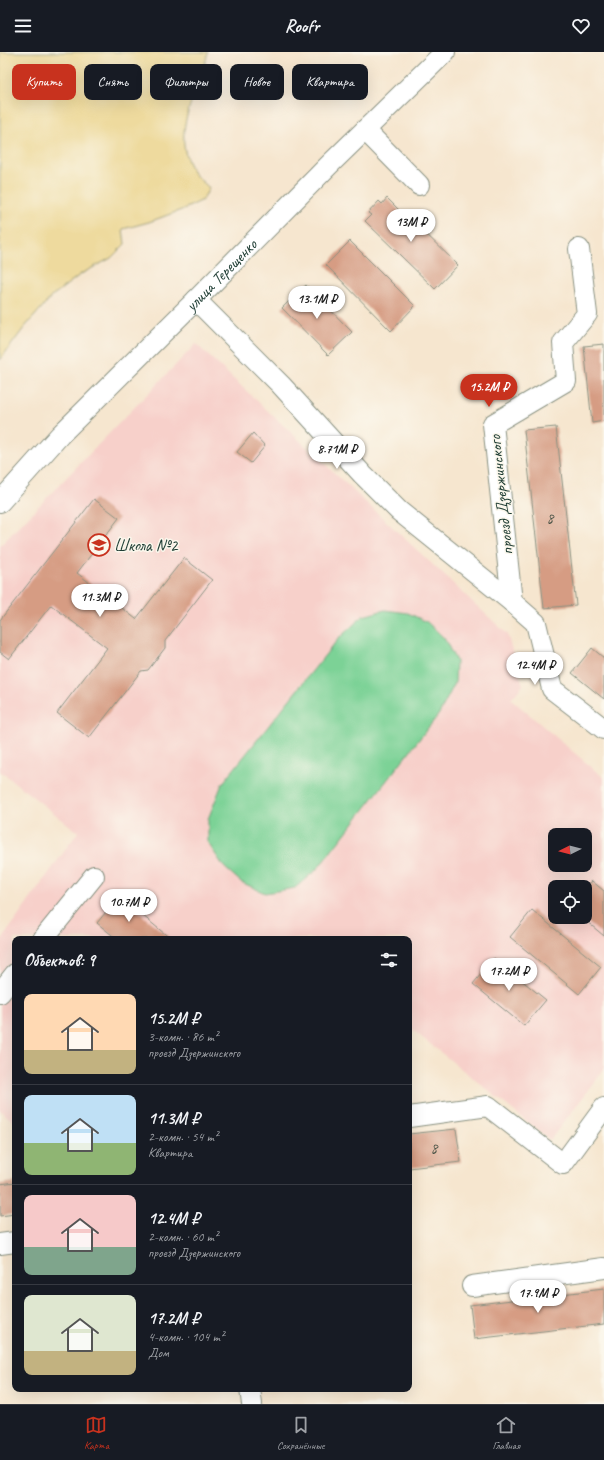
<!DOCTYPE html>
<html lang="ru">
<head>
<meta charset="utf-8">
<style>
	body { margin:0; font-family:Caveat,sans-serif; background:#20242c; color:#f1f3f6; height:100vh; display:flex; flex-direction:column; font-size:15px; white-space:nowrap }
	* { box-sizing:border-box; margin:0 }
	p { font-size:13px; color:#9ea1a6 }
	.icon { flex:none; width:22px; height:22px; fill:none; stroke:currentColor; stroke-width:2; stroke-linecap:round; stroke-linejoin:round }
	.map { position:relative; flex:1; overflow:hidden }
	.drawer { position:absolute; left:12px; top:884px; width:400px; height:456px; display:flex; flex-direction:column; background:#171b24; border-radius:8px; box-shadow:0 4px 16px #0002 }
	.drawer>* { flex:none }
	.hud { position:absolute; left:12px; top:12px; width:400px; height:36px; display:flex; gap:8px }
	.needle { width:26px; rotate:264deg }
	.fabs { position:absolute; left:548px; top:776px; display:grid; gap:8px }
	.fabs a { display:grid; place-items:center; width:44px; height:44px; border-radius:8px; background:#171b24; box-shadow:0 4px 16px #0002; font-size:20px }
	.price { position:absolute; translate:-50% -34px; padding:0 9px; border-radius:14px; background:#fff; color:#222; font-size:13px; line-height:26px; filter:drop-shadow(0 1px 2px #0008) }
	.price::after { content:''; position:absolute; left:50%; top:24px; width:12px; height:9px; margin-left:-6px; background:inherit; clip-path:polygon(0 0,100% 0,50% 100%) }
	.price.on { background:#c8321e; color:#fff }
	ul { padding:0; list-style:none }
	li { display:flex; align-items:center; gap:12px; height:100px; padding:0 12px }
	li+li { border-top:1px solid #363941 }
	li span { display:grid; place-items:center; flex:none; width:112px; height:80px; border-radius:8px; color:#555 }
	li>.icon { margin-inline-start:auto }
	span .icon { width:48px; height:48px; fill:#fffc; stroke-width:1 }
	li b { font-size:17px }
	h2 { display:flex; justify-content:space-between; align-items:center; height:48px; padding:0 12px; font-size:17px }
	.pill { padding:0 14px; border-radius:8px; background:#171b24; box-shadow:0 4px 16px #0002; font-size:14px; line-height:36px }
	.pill.on { background:#c8321e; color:#fff }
	header { display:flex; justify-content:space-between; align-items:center; height:52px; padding:0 12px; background:#171b24; font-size:18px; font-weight:700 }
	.tab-bar { display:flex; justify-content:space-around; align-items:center; height:56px; border-top:1px solid #363941; background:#171b24; font-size:11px; color:#9ea1a6 }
	.tab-bar a { display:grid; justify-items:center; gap:2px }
	.tab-bar .on { color:#c8321e }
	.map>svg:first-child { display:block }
	.built { fill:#f7d0ca; fill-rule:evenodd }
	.green { fill:#7cd296; stroke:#4e8865 }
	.sand { fill:#eeda9e; stroke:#868c69 }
	.building { fill:#d69c83 }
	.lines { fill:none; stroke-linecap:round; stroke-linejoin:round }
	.minor-casing { stroke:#8a9282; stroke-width:22 }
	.minor { stroke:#fff; stroke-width:20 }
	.labels { text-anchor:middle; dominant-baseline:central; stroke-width:3; stroke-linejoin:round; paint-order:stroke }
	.number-label { font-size:15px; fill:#4d5548 }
	.street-label { font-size:17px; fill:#1f3d34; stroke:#fbf7ec }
	.poi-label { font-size:17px; fill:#1f3d34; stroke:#fbf7ec; text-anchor:start }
</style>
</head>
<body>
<header><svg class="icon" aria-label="menu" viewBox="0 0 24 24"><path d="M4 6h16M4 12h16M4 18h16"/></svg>Roofr<svg class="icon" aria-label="heart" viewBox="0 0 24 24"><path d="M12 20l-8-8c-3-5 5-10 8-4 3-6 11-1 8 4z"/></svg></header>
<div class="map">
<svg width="604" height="1352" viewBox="0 0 604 1352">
	<rect width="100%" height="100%" fill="#fbf7ec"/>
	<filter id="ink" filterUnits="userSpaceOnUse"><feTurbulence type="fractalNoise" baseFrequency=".025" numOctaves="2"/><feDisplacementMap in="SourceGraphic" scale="8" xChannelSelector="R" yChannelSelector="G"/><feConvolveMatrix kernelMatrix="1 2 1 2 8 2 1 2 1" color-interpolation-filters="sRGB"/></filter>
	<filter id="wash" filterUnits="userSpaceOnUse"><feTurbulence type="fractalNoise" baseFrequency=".012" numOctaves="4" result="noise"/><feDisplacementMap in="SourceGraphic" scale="16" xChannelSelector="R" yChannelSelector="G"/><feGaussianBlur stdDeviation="0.9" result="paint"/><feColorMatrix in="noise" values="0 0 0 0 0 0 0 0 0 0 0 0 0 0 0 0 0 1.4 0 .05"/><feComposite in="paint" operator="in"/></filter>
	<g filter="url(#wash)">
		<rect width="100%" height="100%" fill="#f6e6cf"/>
		<!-- built -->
		<path class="built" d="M196 292 507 582 523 633 511 647 604 726V1018L550 1088 409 975V887H15V1071L0 1058V890L78 780 0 719V494ZM555 783H585V813H555ZM555 835H585V865H555Z"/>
		<!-- green -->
		<polygon class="green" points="385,558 408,561 427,570 444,586 456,609 455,631 439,662 318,816 295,836 265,841 241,830 224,815 208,791 208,767 222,732 338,587 363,564"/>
		<!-- sand -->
		<path class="sand" d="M0 0H208C200 39 169 77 192 118 195 125 204 130 209 136L203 148 184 157 149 170 123 177 125 192 111 206 81 222 52 244 24 276 0 308Z"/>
		<g id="blocks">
			<!-- building -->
			<g class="building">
				<polygon points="387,146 415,174 416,172 458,213 435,237 365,169 371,163 368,161 379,149 382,152"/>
				<polygon points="350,189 415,254 391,279 326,213"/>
				<polygon points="306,233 352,280 328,303 282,256"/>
				<polygon points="604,292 604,369 592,371 584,294"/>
				<polygon points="556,375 576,553 544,556 524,378"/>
				<polygon points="253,381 265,394 251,411 237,400"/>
				<polygon points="94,447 119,466 77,521 136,567 184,506 212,528 165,589 165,596 148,618 141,619 89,686 57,661 107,596 51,553 9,607 0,600 0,568"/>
				<polygon points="592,596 604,606 604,647 572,621"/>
				<polygon points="592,829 604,839 604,884 585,868 585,837"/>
				<polygon points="119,844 171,887 117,887 97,871"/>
				<polygon points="532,858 601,915 579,942 510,885"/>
				<polygon points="494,906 546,948 524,974 473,932"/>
				<polygon points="456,1077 461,1110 409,1116 409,1082"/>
				<polygon points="15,1130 15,1162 0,1164 0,1132"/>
				<polygon points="604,1237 604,1272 474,1287 470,1253"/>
			</g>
		</g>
	</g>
	<g filter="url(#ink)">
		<use href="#blocks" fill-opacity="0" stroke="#8a9282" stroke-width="1"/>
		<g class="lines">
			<!-- minor casing -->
			<g class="minor-casing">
				<g id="minor">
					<polyline points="365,78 419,133"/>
					<polyline points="196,248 281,333 363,423 399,459 512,550 536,571 552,637 604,677"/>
					<path id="s1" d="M0 450 60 383 196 248 329 113 445 0"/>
					<polyline points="512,550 493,372 566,329 563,291 587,262 579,197"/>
					<polyline points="43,887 94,824"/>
					<polyline points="0,941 15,922"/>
					<polyline points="409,1065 488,1054 563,1112 604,1056"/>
					<polyline points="0,1192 15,1190"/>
					<polyline points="472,1234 604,1216"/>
					<polyline points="250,1337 252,1352"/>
				</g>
			</g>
			<!-- minor -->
			<use href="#minor" class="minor"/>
		</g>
	</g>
	<!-- icons -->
	<defs>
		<g id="school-ring" transform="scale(1.15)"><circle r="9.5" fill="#fbf7ec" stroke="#c8321e" stroke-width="1.5"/><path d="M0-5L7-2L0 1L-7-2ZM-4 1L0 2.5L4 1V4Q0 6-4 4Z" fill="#c8321e"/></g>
	</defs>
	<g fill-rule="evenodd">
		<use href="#school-ring" x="99" y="493"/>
	</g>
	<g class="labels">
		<!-- number labels -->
		<g class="number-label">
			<text x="550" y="466">8</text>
			<text x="434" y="1096">8</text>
		</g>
		<!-- street labels -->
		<g class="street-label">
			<text stroke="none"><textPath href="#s1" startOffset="317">улица Терещенко</textPath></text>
			<text transform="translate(501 443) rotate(-96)">проезд Дзержинского</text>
		</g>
		<!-- poi labels -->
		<g class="poi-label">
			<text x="114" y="493">Школа №2</text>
		</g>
	</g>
</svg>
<div class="fabs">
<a><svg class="needle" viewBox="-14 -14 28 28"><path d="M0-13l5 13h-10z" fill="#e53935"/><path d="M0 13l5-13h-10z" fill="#9ea1a6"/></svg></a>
<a><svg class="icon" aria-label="locate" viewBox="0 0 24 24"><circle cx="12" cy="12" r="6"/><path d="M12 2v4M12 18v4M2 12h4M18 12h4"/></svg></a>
</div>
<b class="price" style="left:411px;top:191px">13M ₽</b>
<b class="price" style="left:317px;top:268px">13.1M ₽</b>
<b class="price on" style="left:489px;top:356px">15.2M ₽</b>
<b class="price" style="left:337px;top:418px">8.71M ₽</b>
<b class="price" style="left:100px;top:566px">11.3M ₽</b>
<b class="price" style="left:535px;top:634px">12.4M ₽</b>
<b class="price" style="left:129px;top:871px">10.7M ₽</b>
<b class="price" style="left:509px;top:940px">17.2M ₽</b>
<b class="price" style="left:538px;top:1262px">17.9M ₽</b>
<div class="hud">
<a class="pill on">Купить</a>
<a class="pill">Снять</a>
<a class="pill">Фильтры</a>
<a class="pill">Новое</a>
<a class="pill">Квартира</a>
</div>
<section class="drawer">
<h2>Объектов: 9<svg class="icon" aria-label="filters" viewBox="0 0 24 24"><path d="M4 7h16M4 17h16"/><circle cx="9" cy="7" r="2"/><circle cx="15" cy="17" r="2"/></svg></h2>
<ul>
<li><span style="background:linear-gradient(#ffd9b3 70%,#c2b280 0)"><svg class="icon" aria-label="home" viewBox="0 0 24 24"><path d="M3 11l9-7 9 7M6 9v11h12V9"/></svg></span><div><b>15.2M ₽</b><p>3-комн. · 86 m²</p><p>проезд Дзержинского</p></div></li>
<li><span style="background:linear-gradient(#bfe0f5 60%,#8fb573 0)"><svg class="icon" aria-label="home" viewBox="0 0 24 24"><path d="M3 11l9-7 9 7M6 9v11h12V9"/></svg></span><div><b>11.3M ₽</b><p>2-комн. · 54 m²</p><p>Квартира</p></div></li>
<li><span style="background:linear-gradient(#f6c9c9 65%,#7fa58c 0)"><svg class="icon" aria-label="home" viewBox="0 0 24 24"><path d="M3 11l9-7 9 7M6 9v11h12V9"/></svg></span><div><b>12.4M ₽</b><p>2-комн. · 60 m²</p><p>проезд Дзержинского</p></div></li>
<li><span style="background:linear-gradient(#dfe7d0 70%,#c2b280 0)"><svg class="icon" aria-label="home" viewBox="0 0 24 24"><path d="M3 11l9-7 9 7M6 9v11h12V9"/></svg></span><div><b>17.2M ₽</b><p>4-комн. · 104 m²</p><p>Дом</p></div></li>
</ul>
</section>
</div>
<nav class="tab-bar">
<a class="on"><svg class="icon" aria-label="map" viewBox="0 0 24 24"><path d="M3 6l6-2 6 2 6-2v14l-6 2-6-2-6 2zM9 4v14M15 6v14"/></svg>Карта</a>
<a><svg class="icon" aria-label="saved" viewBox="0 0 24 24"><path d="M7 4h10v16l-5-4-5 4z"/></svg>Сохранённые</a>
<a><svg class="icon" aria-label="home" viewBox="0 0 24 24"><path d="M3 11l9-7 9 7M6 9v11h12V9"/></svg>Главная</a>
</nav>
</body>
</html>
